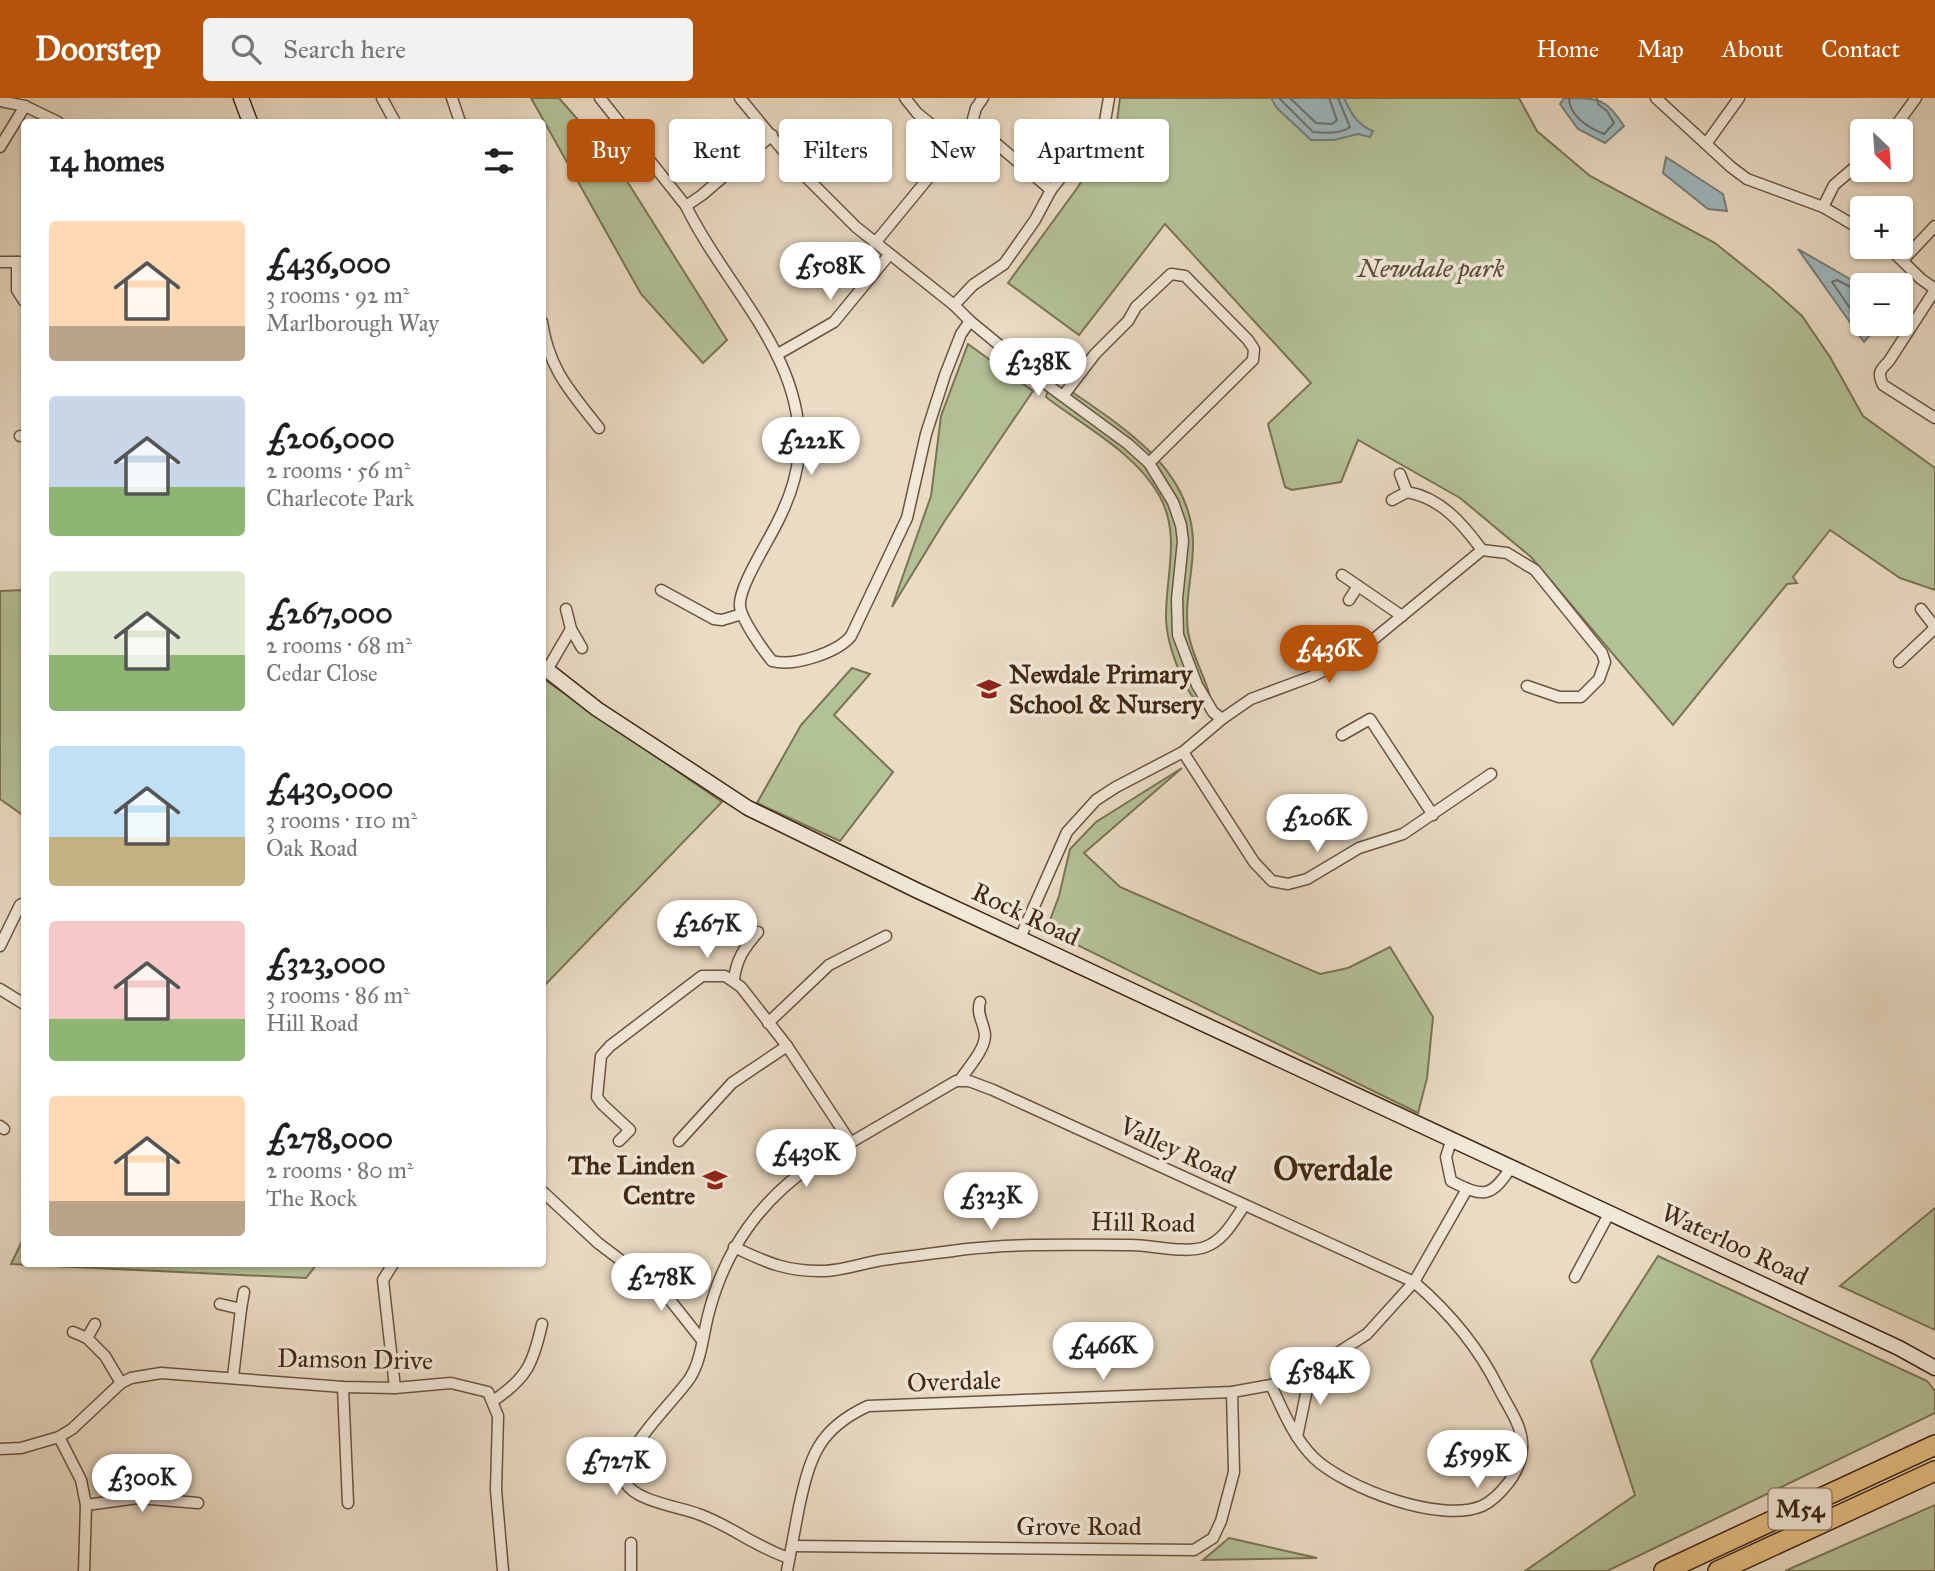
<!DOCTYPE html>
<html lang="en">
<head>
<meta charset="utf-8">
<style>
	body { margin:0; font-family:"IM FELL Great Primer",serif; background:#f2f2f2; color:#202124; height:100vh; display:flex; flex-direction:column; font-size:26px; white-space:nowrap }
	* { box-sizing:border-box; margin:0 }
	p { font-size:23px; color:#757577 }
	.icon { flex:none; width:38px; height:38px; fill:none; stroke:currentColor; stroke-width:2; stroke-linecap:round; stroke-linejoin:round }
	.map { position:relative; flex:1; overflow:hidden }
	.panel { position:absolute; left:21px; top:21px; width:525px; height:1148px; display:flex; flex-direction:column; background:#fff; border-radius:7px; box-shadow:0 2px 5px #0004 }
	.panel>* { flex:none }
	.guide { position:absolute; left:567px; top:21px; width:665px; height:63px; display:flex; gap:14px }
	.needle { width:46px; rotate:155deg }
	.tools { position:absolute; left:1850px; top:21px; display:grid; gap:14px }
	.tools a { display:grid; place-items:center; width:63px; height:63px; border-radius:7px; background:#fff; box-shadow:0 2px 5px #0004; font-size:35px }
	.price { position:absolute; translate:-50% -60px; padding:0 16px; border-radius:24px; background:#fff; color:#222; font-size:23px; line-height:46px; filter:drop-shadow(0 2px 4px #0008) }
	.price::after { content:''; position:absolute; left:50%; top:42px; width:21px; height:16px; margin-left:-10px; background:inherit; clip-path:polygon(0 0,100% 0,50% 100%) }
	.price.current { background:#b45309; color:#fff }
	ul { padding:0; list-style:none }
	li { display:flex; align-items:center; gap:21px; height:175px; padding:0 28px }
	li span { display:grid; place-items:center; flex:none; width:196px; height:140px; border-radius:7px; color:#555 }
	li>.icon { margin-inline-start:auto }
	span .icon { width:84px; height:84px; fill:#fffc; stroke-width:1 }
	li b { font-size:30px }
	h2 { display:flex; justify-content:space-between; align-items:center; height:84px; padding:0 28px; font-size:30px }
	.pill { padding:0 24px; border-radius:7px; background:#fff; box-shadow:0 2px 5px #0004; font-size:24px; line-height:63px }
	.pill.current { background:#b45309; color:#fff }
	header { display:flex; align-items:center; gap:42px; box-sizing:border-box; height:98px; padding:0 35px; background:#b45309; color:#fff }
	header strong { font-size:33px }
	nav { display:flex; gap:38px; margin-inline-start:auto; font-size:24px }
	.search { width:490px; height:63px; background:#f2f2f2; display:flex; align-items:center; gap:18px; box-sizing:border-box; padding:0 24px; border-radius:7px; color:#757577; font-size:26px }
	.map>svg:first-child { display:block }
	.green { fill:#b3c197; stroke:#7a7454; stroke-width:2 }
	.water { fill:#9db8bf; stroke:#787e7a; stroke-width:2 }
	.lines { fill:none; stroke-linecap:round; stroke-linejoin:round }
	.shore { stroke:#6f7068; stroke-width:2 }
	.street-casing { stroke:#6b543e; stroke-width:13 }
	.secondary-casing { stroke:#412712; stroke-width:17 }
	.highway-casing { stroke:#412712; stroke-width:22 }
	.street { stroke:#f1e8d9; stroke-width:10 }
	.secondary { stroke:#f1e8d9; stroke-width:14 }
	.highway { stroke:#e5be82; stroke-width:19 }
	.labels { text-anchor:middle; dominant-baseline:central; stroke-width:7; stroke-linejoin:round; paint-order:stroke }
	.shield { fill:#f1e8d9; stroke:#76614e; stroke-width:2 }
	.shield-label { font-size:24px; font-weight:bold; fill:#412712 }
	.park-label { font-size:26px; font-style:italic; fill:#5e4e33; stroke:#f1e8d9 }
	.poi-label { font-size:26px; font-weight:bold; fill:#412712; stroke:#f1e8d9; text-anchor:start }
	.street-label { font-size:26px; fill:#412712; stroke:#f1e8d9 }
	.district-label { font-size:33px; font-weight:bold; fill:#412712; stroke:#f1e8d9 }
</style>
</head>
<body>
<header>
<strong>Doorstep</strong>
<div class="search"><svg class="icon" aria-label="search" viewBox="0 0 24 24"><circle cx="10" cy="10" r="6"/><path d="M15 15l6 6"/></svg>Search here</div>
<nav><a>Home</a><a>Map</a><a>About</a><a>Contact</a></nav>
</header>
<div class="map">
<svg width="1935" height="1473" viewBox="0 0 1935 1473">
	<rect width="100%" height="100%" fill="#eadbc4"/>
	<filter id="stains"><feTurbulence type="fractalNoise" baseFrequency=".00286" numOctaves="4"/><feColorMatrix values="0 0 0 0 .2 0 0 0 0 .09 0 0 0 0 .02 0 0 0 .5 -.17"/></filter>
	<radialGradient id="worn" r=".72"><stop offset=".6" stop-color="#630" stop-opacity="0"/><stop offset="1" stop-color="#630" stop-opacity=".3"/></radialGradient>
	<!-- green -->
	<g class="green">
		<polygon points="531,0 559,0 615,64 727,242 703,265 641,196"/>
		<polygon points="1120,0 1519,0 1537,33 1590,78 1715,145 1771,190 1802,218 1830,259 1863,318 1935,370 1935,492 1900,480 1830,432 1793,479 1797,485 1787,486 1673,627 1531,459 1460,400 1358,342 1341,384 1292,392 1285,389 1268,326 1311,285 1165,126 1079,237 1008,185 1078,89 1117,23"/>
		<polygon points="968,246 1033,293 944,424 892,509 931,398 941,318"/>
		<path d="M1049 288 1063 298 1068 291C1122 329 1190 369 1193 442 1194 472 1184 503 1188 533 1192 561 1210 585 1213 614 1193 603 1189 596 1180 575 1172 556 1166 538 1166 518 1166 476 1181 436 1159 397 1135 354 1083 328 1046 299Z"/>
		<polygon points="24,492 24,718 0,701 0,493"/>
		<polygon points="852,570 870,576 834,617 893,674 840,743 757,705 801,627"/>
		<polygon points="542,580 722,704 543,889 542,889"/>
		<polygon points="1182,670 1084,755 1120,789 1320,876 1348,870 1390,849 1433,919 1427,980 1418,1015 1061,839 1047,830 1059,798 1070,751 1096,724"/>
		<polygon points="1935,1110 1935,1232 1840,1188"/>
		<polygon points="24,1139 24,1166 317,1166 306,1180 11,1166"/>
		<polygon points="1658,1158 1927,1283 1935,1293 1935,1315 1607,1473 1525,1473 1635,1397 1591,1263"/>
		<polygon points="1935,1407 1935,1473 1785,1473"/>
		<polygon points="1229,1440 1317,1460 1203,1462"/>
	</g>
	<!-- water -->
	<g class="water">
		<path d="M1271 0H1344C1351 15 1357 27 1373 33L1370 39 1358 36 1334 42H1311L1277 10Z"/>
		<path d="M1564 0C1600 0 1605 0 1624 28L1605 45 1578 31 1560 6Z"/>
		<polygon points="1666,59 1723,96 1727,113 1708,111 1663,75"/>
		<polygon points="1798,151 1862,188 1862,226 1880,226 1864,244"/>
	</g>
	<g class="lines">
		<!-- shore -->
		<g class="shore">
			<path d="M1279 0 1313 34C1325 35 1341 36 1350 29L1338 0"/>
			<polyline points="1290,0 1316,25 1332,26 1337,22 1329,0"/>
			<path d="M1569 0C1569 18 1589 30 1604 36L1614 25 1607 13 1598 6 1597 0"/>
			<polyline points="1862,195 1837,182 1832,184 1863,229 1866,230 1871,226"/>
		</g>
		<!-- street casing -->
		<g class="street-casing">
			<g id="street">
				<polyline points="382,0 395,24"/>
				<polyline points="452,0 460,24"/>
				<path d="M600 0 686 108C725 189 805 258 799 355 797 378 789 401 779 421 770 441 738 489 740 508 741 521 763 552 772 563 793 569 837 555 851 538L907 420 926 336 945 277 961 236 970 223"/>
				<polyline points="740,0 800,73 856,129 954,207 970,223 1049,288 1128,346 1149,365 1173,404 1181,427 1183,443 1177,501 1178,537 1197,587 1213,614 1222,621"/>
				<polyline points="905,0 917,15 954,45"/>
				<polyline points="1656,0 1731,69 1747,81 1823,109 1862,132"/>
				<polyline points="0,3 25,8 58,24"/>
				<polyline points="971,28 985,36 1051,92"/>
				<polyline points="1892,33 1916,0"/>
				<polyline points="1706,46 1739,0"/>
				<polyline points="0,49 25,8"/>
				<polyline points="686,108 702,97 772,37"/>
				<polyline points="1823,109 1834,87 1862,63"/>
				<polyline points="875,145 971,28 976,10 983,0"/>
				<polyline points="1888,149 1921,181 1935,191"/>
				<polyline points="1903,162 1935,128"/>
				<polyline points="0,164 24,164"/>
				<polyline points="17,164 17,192 24,203"/>
				<path d="M1935 192 1889 263C1880 272 1877 275 1883 287L1935 320"/>
				<polyline points="954,207 973,187 1004,166 1035,122 1051,92 1105,23 1109,0"/>
				<path d="M542 224C549 272 571 294 599 330"/>
				<polyline points="778,256 834,224 889,157"/>
				<polyline points="1063,298 1095,256 1128,223 1136,209 1171,176 1185,178 1248,242 1254,251 1253,262 1149,365"/>
				<polyline points="20,338 24,338"/>
				<path d="M1407 394C1441 400 1462 425 1482 452"/>
				<polyline points="1392,402 1407,394 1400,376"/>
				<polyline points="1342,477 1402,518"/>
				<polyline points="661,492 714,521 722,522 742,516"/>
				<polyline points="1349,502 1358,488"/>
				<polyline points="566,511 571,531 582,550"/>
				<polyline points="1921,511 1935,529"/>
				<polyline points="1899,564 1935,530"/>
				<polyline points="547,572 571,531"/>
				<polyline points="1342,637 1370,621 1433,717"/>
				<polyline points="1183,654 1254,764 1272,783 1288,786 1307,781 1359,750 1403,736 1491,676"/>
				<polyline points="1020,840 1067,734 1096,702 1116,689 1183,654 1222,621 1251,601 1313,578 1352,559 1482,452 1507,455 1535,472 1602,555 1605,564 1599,581 1581,599 1559,599 1527,588"/>
				<polyline points="0,848 20,807 24,805"/>
				<path d="M734 882C736 862 744 850 758 834"/>
				<polyline points="0,891 24,906"/>
				<polyline points="768,925 829,867 886,838"/>
				<path d="M960 982C968 970 985 952 985 937 984 925 976 916 980 904"/>
				<polyline points="0,1028 4,1031"/>
				<path d="M1452 1040 1446 1059 1451 1083C1484 1100 1491 1100 1512 1068"/>
				<polyline points="619,1043 630,1032 602,1006 597,999 601,958 610,948 702,878 725,878 741,889 787,948 851,1045"/>
				<polyline points="679,1043 732,985 787,948"/>
				<polyline points="542,1093 598,1145 631,1170"/>
				<path d="M734 1149C767 1165 788 1174 825 1173 844 1172 864 1165 882 1162 910 1158 939 1155 967 1151 1021 1145 1076 1147 1131 1147 1152 1147 1186 1156 1205 1149 1224 1142 1233 1124 1244 1108"/>
				<polyline points="393,1166 383,1182 395,1290"/>
				<polyline points="636,1174 666,1197 701,1241"/>
				<polyline points="1575,1179 1610,1114"/>
				<polyline points="220,1206 241,1211 244,1194"/>
				<polyline points="73,1234 87,1240 95,1226"/>
				<polyline points="87,1240 105,1258 121,1285"/>
				<polyline points="233,1279 241,1211"/>
				<polyline points="343,1289 348,1405"/>
				<path d="M493 1303C527 1280 533 1266 542 1226"/>
				<polyline points="59,1339 81,1382 86,1407 84,1473"/>
				<polyline points="1297,1339 1311,1272"/>
				<polyline points="0,1351 21,1350 59,1339 72,1331 121,1285 131,1280 161,1275 343,1289 395,1290 451,1285 488,1294 498,1318 496,1392 503,1473"/>
				<polyline points="86,1407 138,1400 198,1405"/>
				<polyline points="631,1445 631,1473"/>
				<polyline points="792,1448 1194,1452 1213,1440 1221,1423 1234,1374 1232,1294"/>
				<path d="M789 1460C757 1450 730 1427 698 1416 680 1409 635 1403 626 1385 613 1359 675 1303 690 1280 702 1261 703 1235 709 1214 725 1152 761 1101 814 1066L956 983H969L993 992 1414 1184C1450 1215 1478 1248 1499 1291 1507 1307 1521 1326 1522 1344 1523 1358 1518 1372 1509 1384 1502 1393 1493 1403 1482 1408 1440 1426 1346 1390 1314 1360 1294 1340 1283 1313 1271 1287"/>
				<path d="M787 1473C791 1452 795 1431 799 1409 810 1359 818 1331 868 1308L1232 1294 1271 1287 1311 1272 1367 1236 1414 1184 1467 1091"/>
			</g>
		</g>
		<!-- secondary casing -->
		<g class="secondary-casing">
			<g id="secondary">
				<polyline points="241,0 250,24"/>
				<polyline points="542,568 597,611 748,710 916,792 1899,1250 1935,1270"/>
			</g>
		</g>
		<!-- highway casing -->
		<g class="highway-casing">
			<g id="highway">
				<polyline points="1664,1473 1935,1347"/>
				<polyline points="1718,1473 1935,1373"/>
			</g>
		</g>
		<!-- street -->
		<use href="#street" class="street"/>
		<!-- secondary -->
		<use href="#secondary" class="secondary"/>
		<!-- highway -->
		<use href="#highway" class="highway"/>
	</g>
	<!-- icons -->
	<defs>
		<g id="school-bare" transform="scale(1.89)"><path d="M0-5L7-2L0 1L-7-2ZM-4 1L0 2.5L4 1V4Q0 6-4 4Z" fill="#8f2418" stroke="#f1e8d9" stroke-width="2.5" paint-order="stroke"/></g>
	</defs>
	<g fill-rule="evenodd">
		<use href="#school-bare" x="989" y="591"/>
		<use href="#school-bare" x="715" y="1082"/>
	</g>
	<g class="labels">
		<!-- shield labels -->
		<rect class="shield" x="1768.5" y="1390.5" width="63" height="41" rx="5"/>
		<g class="shield-label">
			<text x="1800" y="1411">M54</text>
		</g>
		<!-- park labels -->
		<g class="park-label">
			<text x="1431" y="170">Newdale park</text>
		</g>
		<!-- poi labels -->
		<g class="poi-label">
			<text x="1009" y="576">Newdale Primary<tspan x="1009" dy="30">School &amp; Nursery</tspan></text>
			<text x="695" y="1067" text-anchor="end">The Linden<tspan x="695" dy="30">Centre</tspan></text>
		</g>
		<!-- street labels -->
		<g class="street-label">
			<text transform="translate(1026 816) rotate(25)">Rock Road</text>
			<text transform="translate(1178 1052) rotate(25)">Valley Road</text>
			<text transform="translate(1143 1124) rotate(1)">Hill Road</text>
			<text transform="translate(1735 1146) rotate(25)">Waterloo Road</text>
			<text transform="translate(355 1261) rotate(1)">Damson Drive</text>
			<text transform="translate(954 1283) rotate(-2)">Overdale</text>
			<text x="1079" y="1428">Grove Road</text>
		</g>
		<!-- district labels -->
		<g class="district-label">
			<text x="1333" y="1071">Overdale</text>
		</g>
	</g>
	<rect width="100%" height="100%" filter="url(#stains)"/>
	<rect width="100%" height="100%" fill="url(#worn)"/>
</svg>
<div class="tools">
<a><svg class="needle" viewBox="-14 -14 28 28"><path d="M0-13l5 13h-10z" fill="#e53935"/><path d="M0 13l5-13h-10z" fill="#757577"/></svg></a>
<a>+</a>
<a>−</a>
</div>
<b class="price" style="left:830px;top:204px">£508K</b>
<b class="price" style="left:1038px;top:300px">£238K</b>
<b class="price" style="left:811px;top:379px">£222K</b>
<b class="price current" style="left:1329px;top:587px">£436K</b>
<b class="price" style="left:1317px;top:756px">£206K</b>
<b class="price" style="left:707px;top:862px">£267K</b>
<b class="price" style="left:806px;top:1091px">£430K</b>
<b class="price" style="left:991px;top:1134px">£323K</b>
<b class="price" style="left:661px;top:1215px">£278K</b>
<b class="price" style="left:1103px;top:1284px">£466K</b>
<b class="price" style="left:1320px;top:1309px">£584K</b>
<b class="price" style="left:1477px;top:1392px">£599K</b>
<b class="price" style="left:616px;top:1399px">£727K</b>
<b class="price" style="left:142px;top:1416px">£300K</b>
<div class="guide">
<a class="pill current">Buy</a>
<a class="pill">Rent</a>
<a class="pill">Filters</a>
<a class="pill">New</a>
<a class="pill">Apartment</a>
</div>
<section class="panel">
<h2>14 homes<svg class="icon" aria-label="filters" viewBox="0 0 24 24"><path d="M4 7h16M4 17h16"/><circle cx="9" cy="7" r="2"/><circle cx="15" cy="17" r="2"/></svg></h2>
<ul>
<li><span style="background:linear-gradient(#ffd9b3 75%,#b9a48a 0)"><svg class="icon" aria-label="home" viewBox="0 0 24 24"><path d="M3 11l9-7 9 7M6 9v11h12V9"/></svg></span><div><b>£436,000</b><p>3 rooms · 92 m²</p><p>Marlborough Way</p></div></li>
<li><span style="background:linear-gradient(#c9d6e8 65%,#8fb573 0)"><svg class="icon" aria-label="home" viewBox="0 0 24 24"><path d="M3 11l9-7 9 7M6 9v11h12V9"/></svg></span><div><b>£206,000</b><p>2 rooms · 56 m²</p><p>Charlecote Park</p></div></li>
<li><span style="background:linear-gradient(#dfe7d0 60%,#8fb573 0)"><svg class="icon" aria-label="home" viewBox="0 0 24 24"><path d="M3 11l9-7 9 7M6 9v11h12V9"/></svg></span><div><b>£267,000</b><p>2 rooms · 68 m²</p><p>Cedar Close</p></div></li>
<li><span style="background:linear-gradient(#bfe0f5 65%,#c2b280 0)"><svg class="icon" aria-label="home" viewBox="0 0 24 24"><path d="M3 11l9-7 9 7M6 9v11h12V9"/></svg></span><div><b>£430,000</b><p>3 rooms · 110 m²</p><p>Oak Road</p></div></li>
<li><span style="background:linear-gradient(#f6c9c9 70%,#8fb573 0)"><svg class="icon" aria-label="home" viewBox="0 0 24 24"><path d="M3 11l9-7 9 7M6 9v11h12V9"/></svg></span><div><b>£323,000</b><p>3 rooms · 86 m²</p><p>Hill Road</p></div></li>
<li><span style="background:linear-gradient(#ffd9b3 75%,#b9a48a 0)"><svg class="icon" aria-label="home" viewBox="0 0 24 24"><path d="M3 11l9-7 9 7M6 9v11h12V9"/></svg></span><div><b>£278,000</b><p>2 rooms · 80 m²</p><p>The Rock</p></div></li>
</ul>
</section>
</div>
</body>
</html>
